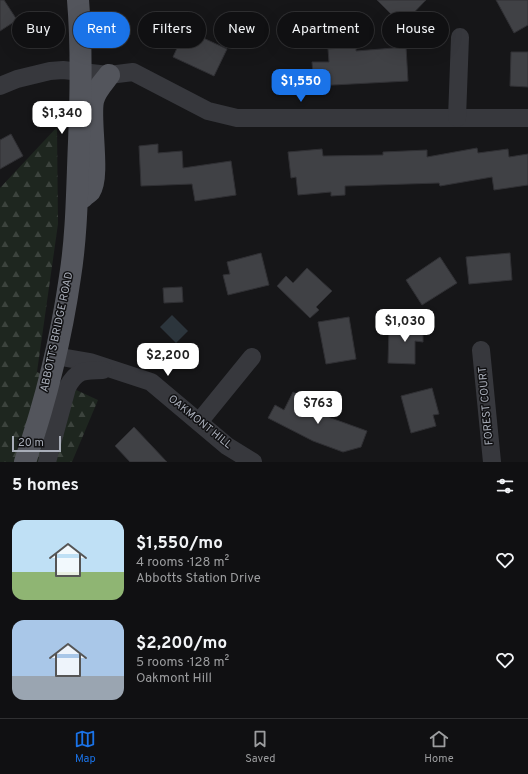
<!DOCTYPE html>
<html lang="en">
<head>
<meta charset="utf-8">
<style>
	body { margin:0; font-family:Overpass,sans-serif; background:#19191b; color:#f1f3f6; height:100vh; display:flex; flex-direction:column; font-size:15px; white-space:nowrap }
	* { box-sizing:border-box; margin:0 }
	p { font-size:13px; color:#9c9d9f }
	.icon { flex:none; width:22px; height:22px; fill:none; stroke:currentColor; stroke-width:2; stroke-linecap:round; stroke-linejoin:round }
	.map { position:relative; height:462px; overflow:hidden }
	.panel { display:flex; flex-direction:column; background:#101012; flex:1 }
	.panel>* { flex:none }
	.guide { position:absolute; left:12px; top:12px; width:504px; height:36px; display:flex; gap:8px }
	.scale { position:absolute; left:12px; bottom:10px; width:49px; box-sizing:border-box; padding-left:4px; border:2px solid #a8adb8; border-top:0; font-size:11px; line-height:14px; white-space:nowrap; color:#a8adb8; -webkit-text-stroke:3px #111113; paint-order:stroke }
	.price { position:absolute; translate:-50% -34px; padding:0 9px; border-radius:8px; background:#fff; color:#222; font-size:13px; line-height:26px; filter:drop-shadow(0 1px 2px #0008) }
	.price::after { content:''; position:absolute; left:50%; top:24px; width:12px; height:9px; margin-left:-6px; background:inherit; clip-path:polygon(0 0,100% 0,50% 100%) }
	.price.active { background:#1a73e8; color:#fff }
	ul { padding:0; list-style:none }
	li { display:flex; align-items:center; gap:12px; height:100px; padding:0 12px }
	li span { display:grid; place-items:center; flex:none; width:112px; height:80px; border-radius:12px; color:#555 }
	li>.icon { margin-inline-start:auto }
	span .icon { width:48px; height:48px; fill:#fffc; stroke-width:1 }
	li b { font-size:17px }
	h2 { display:flex; justify-content:space-between; align-items:center; height:48px; padding:0 12px; font-size:17px }
	.chip { padding:0 14px; border-radius:18px; background:#101012; box-shadow:0 4px 16px #0002,0 0 0 1px #303032; font-size:14px; line-height:36px }
	.chip.active { background:#1a73e8; color:#fff }
	.tab-bar { display:flex; justify-content:space-around; align-items:center; height:56px; border-top:1px solid #303032; background:#101012; font-size:11px; color:#9c9d9f }
	.tab-bar a { display:grid; justify-items:center; gap:2px }
	.tab-bar .active { color:#1a73e8 }
	.map>svg:first-child { display:block }
	.forest { fill:url(#forest-firs) }
	.water { fill:#2c353c }
	.building { fill:#404145; stroke:#303034 }
	.lines { fill:none; stroke-linecap:round; stroke-linejoin:round }
	.minor { stroke:#37383d; stroke-width:18 }
	.major { stroke:#53555c; stroke-width:22 }
	.labels { text-anchor:middle; dominant-baseline:central; stroke-width:3; stroke-linejoin:round; paint-order:stroke }
	.street-label { font-size:11px; fill:#a8adb8; stroke:#111113 }
</style>
</head>
<body>
<div class="map">
<svg width="528" height="462" viewBox="0 0 528 462">
	<defs>
		<pattern id="forest-firs" width="22" height="20" patternUnits="userSpaceOnUse"><rect width="22" height="20" fill="#1e261f"/><path d="M5 1l3.5 6h-7zM16 11l3.5 6h-7z" fill="#3c433d"/></pattern>
	</defs>
	<rect width="100%" height="100%" fill="#161618"/>
	<!-- forest -->
	<polygon class="forest" points="57,127 58,224 37,372 98,400 72,462 0,462 0,188"/>
	<!-- water -->
	<polygon class="water" points="172,315 188,331 176,343 160,327"/>
	<!-- building -->
	<g class="building">
		<polygon points="0,0 4,0 17,20 0,31"/>
		<polygon points="377,0 426,0 402,25"/>
		<polygon points="496,0 528,0 528,25 514,33"/>
		<polygon points="183,35 196,41 199,36 227,49 214,76 173,57"/>
		<polygon points="356,47 356,51 406,47 408,81 314,86 312,62 329,62 328,49"/>
		<polygon points="511,52 528,52 528,87 510,86"/>
		<polygon points="11,134 23,156 0,169 0,140"/>
		<polygon points="158,144 158,153 182,151 183,168 231,161 236,195 195,201 192,184 141,186 139,146"/>
		<polygon points="477,148 478,153 508,149 509,157 528,154 528,185 494,190 492,177 440,186 439,183 345,186 345,195 331,196 331,192 298,195 296,177 291,178 288,152 322,149 323,156 383,155 383,152 427,150 427,157"/>
		<polygon points="261,253 269,285 228,295 223,275 230,274 227,262"/>
		<polygon points="510,253 512,280 469,284 466,257"/>
		<polygon points="440,257 457,283 422,305 406,280"/>
		<polygon points="307,268 332,291 316,307 319,310 310,318 277,286 286,276 293,283"/>
		<polygon points="182,287 183,302 164,303 163,288"/>
		<polygon points="349,317 356,359 326,364 318,322"/>
		<polygon points="401,322 423,323 423,342 415,341 415,364 388,363 389,329 401,330"/>
		<polygon points="432,388 439,414 433,415 436,426 411,433 401,396"/>
		<polygon points="293,392 312,402 310,406 331,418 367,431 361,447 343,452 313,441 268,418 275,405 284,410"/>
		<polygon points="134,427 167,462 130,462 115,446"/>
	</g>
	<g class="lines">
		<!-- minor -->
		<g class="minor">
			<polyline points="0,86 17,79 50,71 63,70 109,75 133,72 208,111 237,118 528,118"/>
			<polyline points="457,118 460,37"/>
			<polyline points="481,350 492,462"/>
			<polyline points="55,356 90,362 151,382 227,446 253,462"/>
			<polyline points="199,422 252,357"/>
			<path d="M47 462 67 388C76 370 84 370 103 370"/>
		</g>
		<!-- major -->
		<g class="major">
			<path d="M83 197C85 195 88 193 90 191 100 177 89 120 93 101 95 91 103 83 109 75"/>
			<path d="M25 462C45 403 61 340 70 277 77 233 77 187 79 142 81 94 82 47 78 0"/>
		</g>
	</g>
	<g class="labels">
		<!-- street labels -->
		<g class="street-label">
			<text transform="translate(57 332) rotate(-78)">ABBOTTS BRIDGE ROAD</text>
			<text transform="translate(486 406) rotate(-95)">FOREST COURT</text>
			<text transform="translate(200 422) rotate(39)">OAKMONT HILL</text>
		</g>
	</g>
</svg>
<div class="scale">20 m</div>
<b class="price active" style="left:301px;top:103px">$1,550</b>
<b class="price" style="left:62px;top:135px">$1,340</b>
<b class="price" style="left:405px;top:343px">$1,030</b>
<b class="price" style="left:168px;top:377px">$2,200</b>
<b class="price" style="left:318px;top:425px">$763</b>
<div class="guide">
<a class="chip">Buy</a>
<a class="chip active">Rent</a>
<a class="chip">Filters</a>
<a class="chip">New</a>
<a class="chip">Apartment</a>
<a class="chip">House</a>
</div>
</div>
<section class="panel">
<h2>5 homes<svg class="icon" aria-label="filters" viewBox="0 0 24 24"><path d="M4 7h16M4 17h16"/><circle cx="9" cy="7" r="2"/><circle cx="15" cy="17" r="2"/></svg></h2>
<ul>
<li><span style="background:linear-gradient(#bfe0f5 65%,#8fb573 0)"><svg class="icon" aria-label="home" viewBox="0 0 24 24"><path d="M3 11l9-7 9 7M6 9v11h12V9"/></svg></span><div><b>$1,550/mo</b><p>4 rooms · 128 m²</p><p>Abbotts Station Drive</p></div><svg class="icon" aria-label="heart" viewBox="0 0 24 24"><path d="M12 20l-8-8c-3-5 5-10 8-4 3-6 11-1 8 4z"/></svg></li>
<li><span style="background:linear-gradient(#a9c7e8 70%,#9aa5b1 0)"><svg class="icon" aria-label="home" viewBox="0 0 24 24"><path d="M3 11l9-7 9 7M6 9v11h12V9"/></svg></span><div><b>$2,200/mo</b><p>5 rooms · 128 m²</p><p>Oakmont Hill</p></div><svg class="icon" aria-label="heart" viewBox="0 0 24 24"><path d="M12 20l-8-8c-3-5 5-10 8-4 3-6 11-1 8 4z"/></svg></li>
</ul>
</section>
<nav class="tab-bar">
<a class="active"><svg class="icon" aria-label="map" viewBox="0 0 24 24"><path d="M3 6l6-2 6 2 6-2v14l-6 2-6-2-6 2zM9 4v14M15 6v14"/></svg>Map</a>
<a><svg class="icon" aria-label="saved" viewBox="0 0 24 24"><path d="M7 4h10v16l-5-4-5 4z"/></svg>Saved</a>
<a><svg class="icon" aria-label="home" viewBox="0 0 24 24"><path d="M3 11l9-7 9 7M6 9v11h12V9"/></svg>Home</a>
</nav>
</body>
</html>
